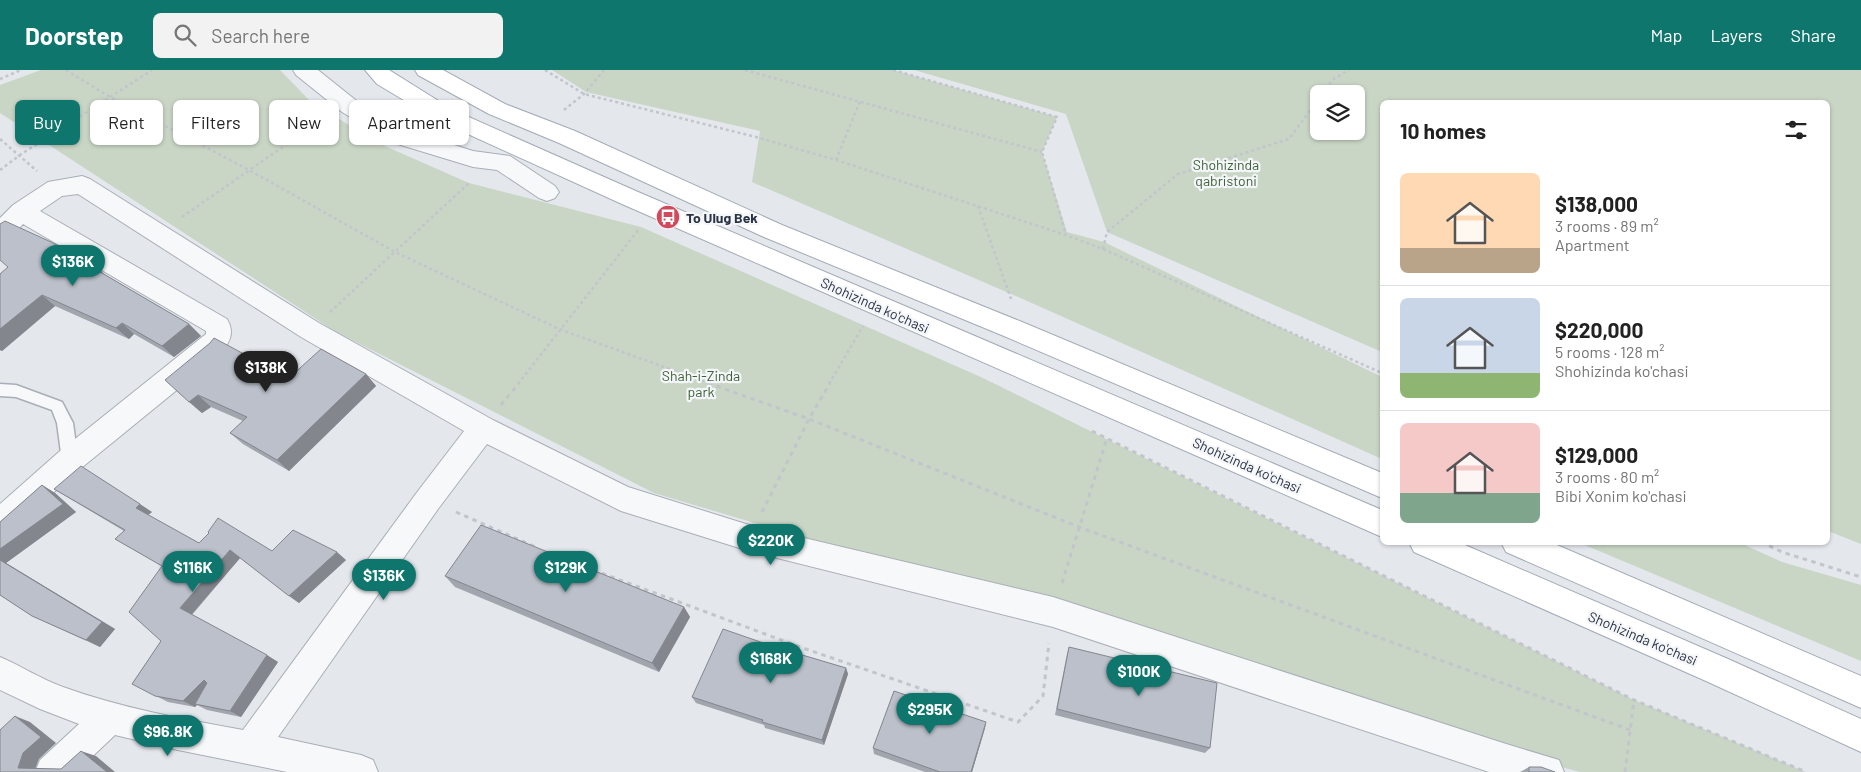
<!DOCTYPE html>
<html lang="en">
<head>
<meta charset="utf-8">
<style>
	body { margin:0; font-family:Barlow,sans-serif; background:#f2f2f2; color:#222; height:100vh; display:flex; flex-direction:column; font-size:19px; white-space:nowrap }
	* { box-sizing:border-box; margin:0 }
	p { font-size:16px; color:#767676 }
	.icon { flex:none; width:28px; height:28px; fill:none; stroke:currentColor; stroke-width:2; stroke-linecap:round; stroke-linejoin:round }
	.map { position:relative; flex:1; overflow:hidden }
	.details { position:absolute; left:1380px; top:30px; width:450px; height:445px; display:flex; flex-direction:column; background:#fff; border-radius:8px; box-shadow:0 1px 4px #0004 }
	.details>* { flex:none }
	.top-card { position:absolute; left:15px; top:30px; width:475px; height:45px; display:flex; gap:10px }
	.controls { position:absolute; left:1310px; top:15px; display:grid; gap:10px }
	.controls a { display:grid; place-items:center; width:55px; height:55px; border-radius:8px; background:#fff; box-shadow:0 1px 4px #0004; font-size:25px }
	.price { position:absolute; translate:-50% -42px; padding:0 11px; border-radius:18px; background:#0f766e; color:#fff; font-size:16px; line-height:32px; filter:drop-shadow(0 1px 2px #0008) }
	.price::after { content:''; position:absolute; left:50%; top:30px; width:15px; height:11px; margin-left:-8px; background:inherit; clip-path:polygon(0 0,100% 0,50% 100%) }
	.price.active { background:#222; color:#fff }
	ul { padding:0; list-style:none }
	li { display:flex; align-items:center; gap:15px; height:125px; padding:0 20px }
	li+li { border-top:1px solid #e0e0e0 }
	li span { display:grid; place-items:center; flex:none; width:140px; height:100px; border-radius:8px; color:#555 }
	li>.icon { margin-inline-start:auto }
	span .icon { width:60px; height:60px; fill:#fffc; stroke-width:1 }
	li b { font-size:21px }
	h2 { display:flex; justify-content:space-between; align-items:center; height:60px; padding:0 20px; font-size:21px }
	.pill { padding:0 18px; border-radius:8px; background:#fff; box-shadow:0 1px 4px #0004; font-size:18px; line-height:45px }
	.pill.active { background:#0f766e; color:#fff }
	header { display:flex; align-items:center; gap:30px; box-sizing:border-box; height:70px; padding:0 25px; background:#0f766e; color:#fff }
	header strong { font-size:24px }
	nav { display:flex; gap:28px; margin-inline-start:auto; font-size:18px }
	.search { width:350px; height:45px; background:#f2f2f2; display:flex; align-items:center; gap:12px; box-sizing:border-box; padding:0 18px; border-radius:8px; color:#767676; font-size:19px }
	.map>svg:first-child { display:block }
	.green { fill:#c9d6c5; fill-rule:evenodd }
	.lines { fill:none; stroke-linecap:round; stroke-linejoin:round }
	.lane-casing { stroke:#a9aeb7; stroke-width:3 }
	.street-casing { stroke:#a9aeb7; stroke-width:2 }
	.primary-casing { stroke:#a3abb8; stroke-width:2 }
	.path-far1 { stroke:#c2c5cb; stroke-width:2.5; stroke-dasharray:3 3; stroke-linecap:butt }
	.path { stroke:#c2c5cb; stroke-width:3; stroke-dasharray:4.5 4.5; stroke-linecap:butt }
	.lane { fill:#f7f8fa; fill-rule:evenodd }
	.street { fill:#f7f8fa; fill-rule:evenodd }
	.primary { fill:#fff; fill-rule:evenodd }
	.wall { fill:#a1a5ae }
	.shaded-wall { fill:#83868d }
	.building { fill:#bbc0ca; stroke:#83868d }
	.labels { text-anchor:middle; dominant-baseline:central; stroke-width:4.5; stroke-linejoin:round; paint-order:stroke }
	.park-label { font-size:14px; fill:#3f6138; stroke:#f4f6f9 }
	.poi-label { font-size:14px; font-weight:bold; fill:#2b3445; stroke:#f4f6f9; text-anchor:start }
	.street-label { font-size:14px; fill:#2b3445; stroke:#f4f6f9 }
</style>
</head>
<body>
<header>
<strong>Doorstep</strong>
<div class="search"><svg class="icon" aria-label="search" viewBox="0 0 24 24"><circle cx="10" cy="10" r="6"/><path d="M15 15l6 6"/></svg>Search here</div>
<nav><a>Map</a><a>Layers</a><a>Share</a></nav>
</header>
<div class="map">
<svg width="1861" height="702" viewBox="0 0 1861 702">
	<rect width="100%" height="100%" fill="#e4e7ec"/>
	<!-- green -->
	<g class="green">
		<polygon points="41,0 280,0 310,31 378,73 469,113 641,157 983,308 1634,630 1806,702 1580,702 1475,674 1053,542 654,423 336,262 0,43 0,15"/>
		<polygon points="552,0 893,0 1057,47 1042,82 1067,162 1104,172 1382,307 1382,389 1025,230 752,112 760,61 586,22"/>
		<path d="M914 0H1861V474L1828 461V32H1382V282L1107 162 1066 44ZM1319 24H1356V61H1319Z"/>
		<polygon points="1580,473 1740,473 1782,492 1861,515 1861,591"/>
	</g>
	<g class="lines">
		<!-- lane casing -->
		<g class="lane-casing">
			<polygon id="lane" points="0,314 16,315 62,332 73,353 78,390 75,395 70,397 65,395 62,390 57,353 52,340 16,327 0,326"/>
		</g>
		<!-- street casing -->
		<g class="street-casing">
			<g id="street">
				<polygon points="293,0 318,0 358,32 407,60 473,81 510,86 555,116 559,122 555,128 547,131 539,128 497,100 473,97 391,72 342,42 296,5"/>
				<path d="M82 106 90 109 319 253 493 350 628 417 749 455 1053 527 1503 673 1559 690 1564 702H1489L1053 557 749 481 621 441 487 374 438 439 278 667 361 685 373 690 378 702H287L178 680 115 665 76 702H35L40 690 79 654 40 639 0 620V587C21 596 41 609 63 617 121 638 182 649 243 660L418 421 464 361 301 267 78 124 62 126 40 141 227 249C235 263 230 271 221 284L80 399 10 461 0 465V434L60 381 206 264V261L23 154 9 169 0 172V148L13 135 48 112Z"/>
			</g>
		</g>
		<!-- primary casing -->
		<g class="primary-casing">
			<g id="primary">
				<polygon points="365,0 389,0 453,40 638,122 1382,440 1382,467 622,134 437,50 377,14"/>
				<polygon points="415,0 443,0 505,34 575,61 782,155 1022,252 1382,403 1382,428 1004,266 764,167 559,73 489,44 418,5"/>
				<polygon points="1409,472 1458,472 1728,589 1861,649 1861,682 1706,611 1414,482"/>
				<polygon points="1501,472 1550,472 1861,606 1861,638 1506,482"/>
			</g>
		</g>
		<!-- path-far1 -->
		<g class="path-far1">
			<polyline points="66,0 110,27 249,100 395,182 559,259 711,314"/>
			<polyline points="545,0 584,24 756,67 836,90 1066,165 1103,179 1382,303"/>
			<polyline points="745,0 1042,82"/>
			<polyline points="893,0 1057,47 1042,82 1066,165"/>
			<polyline points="0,9 21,0"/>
			<polyline points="1322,24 1332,10 1349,0"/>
			<polyline points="564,40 584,24 604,0"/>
			<polyline points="0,69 37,101"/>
			<polyline points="836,90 860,31"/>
			<polyline points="0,100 20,85 152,0"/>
			<polyline points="978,136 1011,229"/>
			<polyline points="182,147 323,49"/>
			<polyline points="1103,179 1107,162 1178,104 1289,69 1319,28"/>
			<polyline points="330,242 469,113"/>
			<polyline points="518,314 639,159"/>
			<polyline points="829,314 863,256"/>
		</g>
		<!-- path -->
		<g class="path">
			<polyline points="708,313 809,349 1079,457 1630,660"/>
			<polyline points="501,335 519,313"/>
			<polyline points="1092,361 1634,630 1806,702"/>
			<polyline points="456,442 538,478"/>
			<polyline points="762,442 809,349 830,313"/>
			<polyline points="1761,472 1782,482 1861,507"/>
			<polyline points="585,497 800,577 1018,652 1043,626 1049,573"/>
			<polyline points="1062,513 1107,368"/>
			<polyline points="1625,702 1634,630"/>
		</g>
		<!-- lane -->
		<use href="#lane" class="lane"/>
		<!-- street -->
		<use href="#street" class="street"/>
		<!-- primary -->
		<use href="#primary" class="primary"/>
	</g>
	<!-- wall -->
	<g class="wall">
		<polygon points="0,204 104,204 189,254 201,266 174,287 134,264 129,269 55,236 2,281 0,280"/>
		<polygon points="366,304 376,316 289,401 243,374 230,363 243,351 211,337 202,343 165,310 289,308"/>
		<polygon points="42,415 55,423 76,442 6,493 115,559 100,577 32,546 0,525 0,452"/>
		<polygon points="54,419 152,442 148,445 199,473 346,490 299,533 240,488 192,545 278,592 241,647 207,640 197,635 195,637 168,632 132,614 161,571 162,496 115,469 124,461 67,427"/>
		<polygon points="445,506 684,537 690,547 659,602 455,517"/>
		<polygon points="772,576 846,598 848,604 824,675 765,658 764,655 696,633 692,627"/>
		<polygon points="1069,577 1210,678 1205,683 1055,645 1067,584"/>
		<polygon points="986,652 985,658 972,702 925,702 874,684 873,678"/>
		<polygon points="1529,697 1555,702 1520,702"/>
	</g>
	<!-- shaded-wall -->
	<g class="shaded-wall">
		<polygon points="97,197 109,209 95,199"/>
		<polygon points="42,225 55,236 2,281 0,280 0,259"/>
		<polygon points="122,253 134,264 129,269 116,258"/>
		<polygon points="189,254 201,266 174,287 162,276"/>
		<polygon points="366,304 376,316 289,401 277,390"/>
		<polygon points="198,325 211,337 202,343 189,332"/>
		<polygon points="42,415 55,423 76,442 6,493 115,559 100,577 86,570 0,490 0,479"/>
		<polygon points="140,434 152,442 147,446 136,438"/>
		<polygon points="230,480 241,487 191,545 180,538"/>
		<polygon points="337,482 346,490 299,533 289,526"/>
		<polygon points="684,537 690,547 659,602 652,593"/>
		<polygon points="267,585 278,592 241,647 230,641"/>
		<polygon points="846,598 848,604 824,675 822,670"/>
		<polygon points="204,610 215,617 195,634 197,635 195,637 183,631"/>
		<polygon points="15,646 30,652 56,673 39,689 34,702 18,698 23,683"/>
		<polygon points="986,652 985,658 972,702 971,702"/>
		<polygon points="81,681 96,686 115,702 107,702"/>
	</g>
	<!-- building -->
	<g class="building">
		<polygon points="5,151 51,172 97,197 95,199 189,254 162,276 122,253 116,258 42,225 0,259 0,204 8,197 0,190 0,154"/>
		<polygon points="214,268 289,308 321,279 366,304 277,390 230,363 247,347 198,325 189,332 165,310 210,273"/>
		<polygon points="81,396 140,434 136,438 199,473 209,463 208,462 218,448 272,481 293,460 337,482 289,526 230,480 180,538 267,585 230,641 195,634 207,613 204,610 183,631 155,626 132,614 161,571 129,542 162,496 115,469 125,460 54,419"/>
		<polygon points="42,415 63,434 0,479 0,452"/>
		<polygon points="481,455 684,537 652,593 445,506"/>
		<polygon points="0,490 102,552 86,570 32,546 0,525"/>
		<polygon points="723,559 772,576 846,598 822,670 762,652 763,650 692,627"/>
		<polygon points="1069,577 1217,613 1210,678 1057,639"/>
		<polygon points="894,621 986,652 971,702 940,702 873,678"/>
		<polygon points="15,646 41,667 23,683 18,698 61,699 81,681 107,702 0,702 0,660"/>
		<polygon points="1529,697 1541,697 1555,702 1529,702"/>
	</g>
	<!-- icons -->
	<defs>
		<g id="bus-disc" transform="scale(1.25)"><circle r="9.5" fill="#d1495b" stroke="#f4f6f9"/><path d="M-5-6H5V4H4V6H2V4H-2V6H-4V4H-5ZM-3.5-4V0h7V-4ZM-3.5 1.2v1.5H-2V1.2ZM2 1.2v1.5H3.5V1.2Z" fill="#fff"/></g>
	</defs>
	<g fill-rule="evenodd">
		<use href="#bus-disc" x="668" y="147"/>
	</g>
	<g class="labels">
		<!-- park labels -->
		<g class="park-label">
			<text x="1226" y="94">Shohizinda<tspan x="1226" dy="16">qabristoni</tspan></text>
			<text x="701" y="305">Shah-i-Zinda<tspan x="701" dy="16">park</tspan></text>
		</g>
		<!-- poi labels -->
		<g class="poi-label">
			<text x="686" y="147">To Ulug Bek</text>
		</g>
		<!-- street labels -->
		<g class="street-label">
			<text transform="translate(875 235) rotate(24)">Shohizinda ko'chasi</text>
			<text transform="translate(1247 395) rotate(24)">Shohizinda ko'chasi</text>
			<text transform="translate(1643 568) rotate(23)">Shohizinda ko'chasi</text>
		</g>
	</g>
</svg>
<div class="controls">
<a><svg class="icon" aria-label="layers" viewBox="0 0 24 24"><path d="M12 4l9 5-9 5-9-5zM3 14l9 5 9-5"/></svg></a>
</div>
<b class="price" style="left:73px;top:217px">$136K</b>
<b class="price active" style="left:266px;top:323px">$138K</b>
<b class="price" style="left:771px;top:496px">$220K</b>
<b class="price" style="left:193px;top:523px">$116K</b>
<b class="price" style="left:566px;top:523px">$129K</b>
<b class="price" style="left:384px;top:531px">$136K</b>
<b class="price" style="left:771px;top:614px">$168K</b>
<b class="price" style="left:1139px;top:627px">$100K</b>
<b class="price" style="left:930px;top:665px">$295K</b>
<b class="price" style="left:168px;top:687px">$96.8K</b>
<div class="top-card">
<a class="pill active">Buy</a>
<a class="pill">Rent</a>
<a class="pill">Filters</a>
<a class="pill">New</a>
<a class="pill">Apartment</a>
</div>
<section class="details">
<h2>10 homes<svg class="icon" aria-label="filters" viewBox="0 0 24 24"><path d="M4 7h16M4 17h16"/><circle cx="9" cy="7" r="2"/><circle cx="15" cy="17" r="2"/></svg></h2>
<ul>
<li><span style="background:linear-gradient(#ffd9b3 75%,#b9a48a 0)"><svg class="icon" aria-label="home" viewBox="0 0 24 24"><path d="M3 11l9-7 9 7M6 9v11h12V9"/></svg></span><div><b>$138,000</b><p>3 rooms · 89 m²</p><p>Apartment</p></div></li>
<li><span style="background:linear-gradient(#c9d6e8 75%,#8fb573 0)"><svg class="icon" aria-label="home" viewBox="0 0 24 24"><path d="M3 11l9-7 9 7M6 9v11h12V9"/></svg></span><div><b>$220,000</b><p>5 rooms · 128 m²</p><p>Shohizinda ko'chasi</p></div></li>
<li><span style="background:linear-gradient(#f6c9c9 70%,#7fa58c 0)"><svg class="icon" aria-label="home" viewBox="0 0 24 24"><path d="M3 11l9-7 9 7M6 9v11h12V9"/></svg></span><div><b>$129,000</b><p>3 rooms · 80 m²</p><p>Bibi Xonim ko'chasi</p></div></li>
</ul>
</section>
</div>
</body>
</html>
